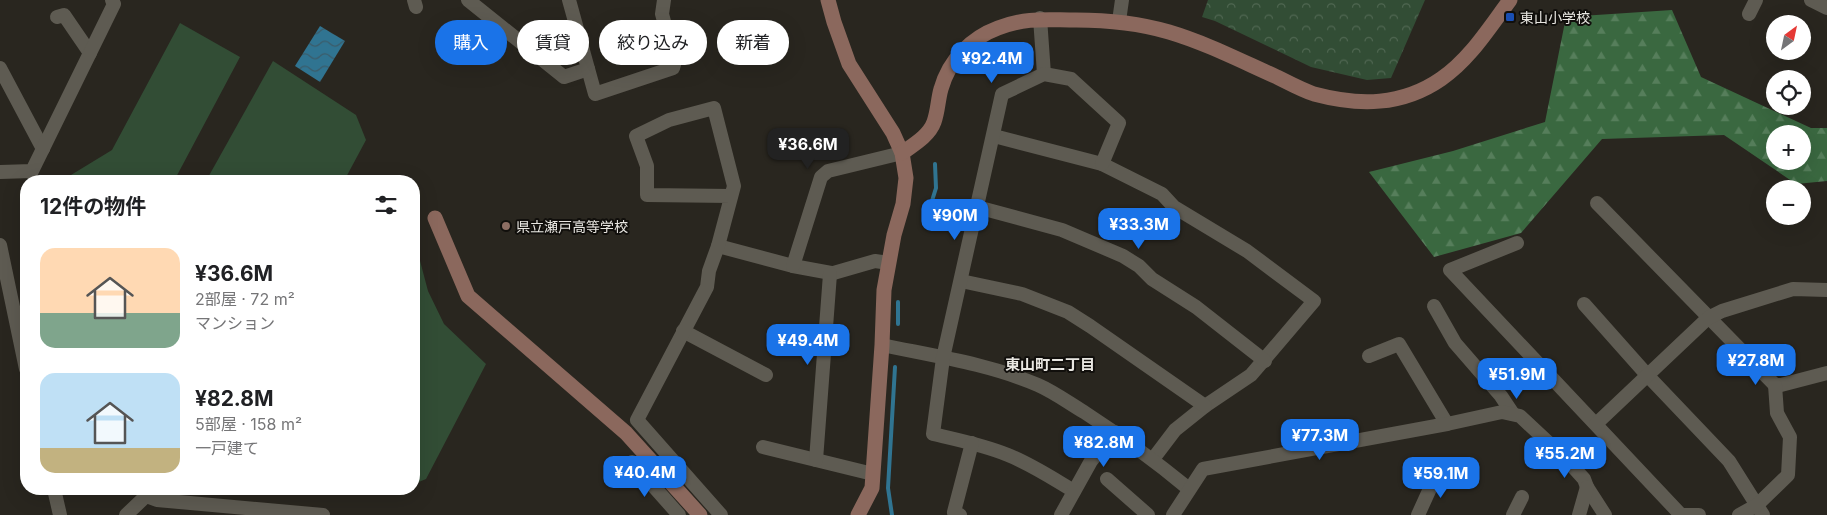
<!DOCTYPE html>
<html lang="ja">
<head>
<meta charset="utf-8">
<style>
	body { margin:0; font-family:Inter,"Noto Sans JP",sans-serif; background:#f2f2f2; color:#202124; height:100vh; display:flex; flex-direction:column; font-size:19px; white-space:nowrap }
	* { box-sizing:border-box; margin:0 }
	p { font-size:16px; color:#757577 }
	.icon { flex:none; width:28px; height:28px; fill:none; stroke:currentColor; stroke-width:2; stroke-linecap:round; stroke-linejoin:round }
	.map { position:relative; flex:1; overflow:hidden }
	.details { position:absolute; left:20px; top:175px; width:400px; height:320px; display:flex; flex-direction:column; background:#fff; border-radius:20px; box-shadow:0 5px 20px #0002 }
	.details>* { flex:none }
	.hud { position:absolute; left:435px; top:20px; width:475px; height:45px; display:flex; gap:10px }
	.needle { width:32px; rotate:33deg }
	.buttons { position:absolute; left:1766px; top:15px; display:grid; gap:10px }
	.buttons a { display:grid; place-items:center; width:45px; height:45px; border-radius:50%; background:#fff; box-shadow:0 5px 20px #0002; font-size:25px }
	.price { position:absolute; translate:-50% -42px; padding:0 11px; border-radius:10px; background:#1a73e8; color:#fff; font-size:16px; line-height:32px; filter:drop-shadow(0 1px 2px #0008) }
	.price::after { content:''; position:absolute; left:50%; top:30px; width:15px; height:11px; margin-left:-8px; background:inherit; clip-path:polygon(0 0,100% 0,50% 100%) }
	.price.selected { background:#222; color:#fff }
	ul { padding:0; list-style:none }
	li { display:flex; align-items:center; gap:15px; height:125px; padding:0 20px }
	li span { display:grid; place-items:center; flex:none; width:140px; height:100px; border-radius:15px; color:#555 }
	li>.icon { margin-inline-start:auto }
	span .icon { width:60px; height:60px; fill:#fffc; stroke-width:1 }
	li b { font-size:21px }
	h2 { display:flex; justify-content:space-between; align-items:center; height:60px; padding:0 20px; font-size:21px }
	.tag { padding:0 18px; border-radius:22px; background:#fff; box-shadow:0 5px 20px #0002; font-size:18px; line-height:45px }
	.tag.selected { background:#1a73e8; color:#fff }
	.map>svg:first-child { display:block }
	.forest { fill:url(#forest-firs); fill-rule:evenodd }
	.park { fill:url(#park-crowns) }
	.pitch { fill:#324d35 }
	.water { fill:url(#water-waves) }
	.lines { fill:none; stroke-linecap:round; stroke-linejoin:round }
	.stream { stroke:#307491; stroke-width:4 }
	.street { stroke:#5e5b52; stroke-width:14 }
	.secondary { stroke:#8b685d; stroke-width:15 }
	.transit-dot { fill:#1a4fb4; stroke:#110f0c; stroke-width:2 }
	.education-dot { fill:#8d6e63; stroke:#110f0c; stroke-width:2 }
	.labels { text-anchor:middle; dominant-baseline:central; stroke-width:4; stroke-linejoin:round; paint-order:stroke }
	.poi-label { font-size:14px; fill:#e9e7e2; stroke:#110f0c; text-anchor:start }
	.neighbourhood-label { font-size:15px; font-weight:bold; fill:#e9e7e2; stroke:#110f0c }
</style>
</head>
<body>
<div class="map">
<svg width="1827" height="515" viewBox="0 0 1827 515">
	<defs>
		<pattern id="forest-firs" width="22" height="20" patternUnits="userSpaceOnUse" patternTransform="scale(1.25)"><rect width="22" height="20" fill="#3a6840"/><path d="M5 1l3.5 6h-7zM16 11l3.5 6h-7z" fill="#567e5b"/></pattern>
		<pattern id="park-crowns" width="20" height="18" patternUnits="userSpaceOnUse" patternTransform="scale(1.25)"><rect width="20" height="18" fill="#324d35"/><path d="M2 6a3 3 0 1 1 6 0M12 15a3 3 0 1 1 6 0" fill="none" stroke="#506752"/></pattern>
		<pattern id="water-waves" width="16" height="10" patternUnits="userSpaceOnUse" patternTransform="scale(1.25)"><rect width="16" height="10" fill="#307491"/><path d="M0 5q4-4 8 0t8 0" fill="none" stroke="#3b5c6a"/></pattern>
	</defs>
	<rect width="100%" height="100%" fill="#29261f"/>
	<!-- forest -->
	<path class="forest" d="M1672 10 1701 77 1811 128H1827V181L1796 184 1724 135 1602 139 1521 233 1434 257 1369 172 1453 151 1545 122 1566 17ZM1775 134H1802V161H1775Z"/>
	<!-- park -->
	<polygon class="park" points="1208,0 1425,0 1391,78 1367,80 1311,67 1215,21 1202,17"/>
	<!-- pitch -->
	<g class="pitch">
		<polygon points="180,23 240,57 174,181 68,181 71,175 112,150"/>
		<polygon points="273,61 356,115 366,140 344,181 206,181"/>
		<polygon points="419,257 428,291 444,324 486,364 426,479 414,484 414,258"/>
	</g>
	<!-- water -->
	<polygon class="water" points="320,26 345,41 320,82 295,66"/>
	<g class="lines">
		<!-- stream -->
		<g class="stream">
			<polyline points="931,204 936,188 935,164"/>
			<polyline points="898,324 898,302"/>
			<polyline points="892,515 888,488 895,367"/>
		</g>
		<!-- street -->
		<g class="street">
			<polyline points="414,0 416,7"/>
			<polyline points="468,0 564,77 588,69"/>
			<polyline points="569,0 595,94 673,68 675,61 662,14 664,0"/>
			<polyline points="1811,0 1827,8"/>
			<polyline points="1749,14 1756,0"/>
			<polyline points="57,17 64,15 90,53"/>
			<polyline points="1040,18 1044,74"/>
			<polyline points="1119,21 1122,0"/>
			<polyline points="0,68 43,149"/>
			<polyline points="994,136 1102,164 1162,194 1174,207 1247,251 1314,301 1251,375 1205,406 1175,430 1153,459"/>
			<polyline points="0,172 32,171 114,4 112,0"/>
			<polyline points="1597,203 1775,385 1781,385 1827,373"/>
			<polyline points="977,207 1062,230 1123,256 1139,266 1152,279 1196,307 1265,361"/>
			<polyline points="1517,243 1450,270 1681,515 1699,515"/>
			<polyline points="0,245 26,369"/>
			<polyline points="718,246 793,266 831,273 830,274 875,261 889,263"/>
			<polyline points="793,266 821,177 828,171 902,153"/>
			<polyline points="961,281 1022,294 1068,312 1090,326 1205,406"/>
			<polyline points="1584,304 1648,376 1729,461 1763,515"/>
			<polyline points="1434,306 1455,343 1501,396 1513,414"/>
			<polyline points="683,331 766,375"/>
			<path d="M882 345C934 356 989 364 1038 385 1054 392 1069 403 1084 412 1121 436 1155 461 1189 489"/>
			<polyline points="1369,356 1399,344 1447,424"/>
			<polyline points="1596,424 1708,318 1722,311 1793,289 1827,290"/>
			<polyline points="763,447 873,474"/>
			<polyline points="816,460 830,274"/>
			<polyline points="632,462 679,515"/>
			<polyline points="1107,479 1148,515"/>
			<polyline points="54,489 60,515"/>
			<path d="M1074 491C1052 478 1031 464 1008 455 984 445 958 440 933 434L943 358 1002 94 1044 74 1071 79 1119 123 1102 164"/>
			<polyline points="126,515 146,496 157,500 323,515"/>
			<polyline points="721,515 637,420 707,287 709,271 718,246 734,186 714,108 669,120 636,136 647,166 647,195 731,196"/>
			<polyline points="960,515 954,512 972,443"/>
			<polyline points="1061,515 1091,461 1115,432"/>
			<polyline points="1173,515 1203,469 1447,424 1502,412 1520,416 1565,458 1584,479 1587,487 1605,515"/>
			<polyline points="1418,515 1438,471"/>
			<polyline points="1513,515 1522,497"/>
			<polyline points="1579,515 1587,487"/>
			<polyline points="1739,515 1757,505 1788,475 1790,437 1777,413 1775,385"/>
		</g>
		<!-- secondary -->
		<g class="secondary">
			<polyline points="828,0 834,22 849,64 893,133 902,153 906,178 903,204 894,235 884,290 882,345 872,488 858,515"/>
			<path d="M902 153C913 145 929 136 934 122 938 111 938 99 941 89 949 60 971 38 998 28 1027 17 1046 20 1076 20 1107 20 1138 23 1169 32 1206 43 1241 61 1277 77 1289 83 1302 90 1314 94 1359 106 1402 106 1441 79 1470 59 1489 28 1510 0"/>
			<polyline points="435,218 468,296 626,433 700,515"/>
		</g>
	</g>
	<!-- markers -->
	<rect class="transit-dot" x="1505" y="12" width="10" height="10" rx="2.5"/>
	<circle class="education-dot" cx="506" cy="226" r="5"/>
	<g class="labels">
		<!-- poi labels -->
		<g class="poi-label">
			<text x="1520" y="17">東山小学校</text>
			<text x="516" y="226">県立瀬戸高等学校</text>
		</g>
		<!-- neighbourhood labels -->
		<g class="neighbourhood-label">
			<text x="1050" y="364">東山町二丁目</text>
		</g>
	</g>
</svg>
<div class="buttons">
<a><svg class="needle" viewBox="-14 -14 28 28"><path d="M0-13l5 13h-10z" fill="#e53935"/><path d="M0 13l5-13h-10z" fill="#757577"/></svg></a>
<a><svg class="icon" aria-label="locate" viewBox="0 0 24 24"><circle cx="12" cy="12" r="6"/><path d="M12 2v4M12 18v4M2 12h4M18 12h4"/></svg></a>
<a>+</a>
<a>−</a>
</div>
<b class="price" style="left:992px;top:84px">¥92.4M</b>
<b class="price selected" style="left:808px;top:170px">¥36.6M</b>
<b class="price" style="left:955px;top:241px">¥90M</b>
<b class="price" style="left:1139px;top:250px">¥33.3M</b>
<b class="price" style="left:808px;top:366px">¥49.4M</b>
<b class="price" style="left:1756px;top:386px">¥27.8M</b>
<b class="price" style="left:1517px;top:400px">¥51.9M</b>
<b class="price" style="left:1320px;top:461px">¥77.3M</b>
<b class="price" style="left:1104px;top:468px">¥82.8M</b>
<b class="price" style="left:1565px;top:479px">¥55.2M</b>
<b class="price" style="left:645px;top:498px">¥40.4M</b>
<b class="price" style="left:1441px;top:499px">¥59.1M</b>
<div class="hud">
<a class="tag selected">購入</a>
<a class="tag">賃貸</a>
<a class="tag">絞り込み</a>
<a class="tag">新着</a>
</div>
<section class="details">
<h2>12件の物件<svg class="icon" aria-label="filters" viewBox="0 0 24 24"><path d="M4 7h16M4 17h16"/><circle cx="9" cy="7" r="2"/><circle cx="15" cy="17" r="2"/></svg></h2>
<ul>
<li><span style="background:linear-gradient(#ffd9b3 65%,#7fa58c 0)"><svg class="icon" aria-label="home" viewBox="0 0 24 24"><path d="M3 11l9-7 9 7M6 9v11h12V9"/></svg></span><div><b>¥36.6M</b><p>2部屋 · 72 m²</p><p>マンション</p></div></li>
<li><span style="background:linear-gradient(#bfe0f5 75%,#c2b280 0)"><svg class="icon" aria-label="home" viewBox="0 0 24 24"><path d="M3 11l9-7 9 7M6 9v11h12V9"/></svg></span><div><b>¥82.8M</b><p>5部屋 · 158 m²</p><p>一戸建て</p></div></li>
</ul>
</section>
</div>
</body>
</html>
